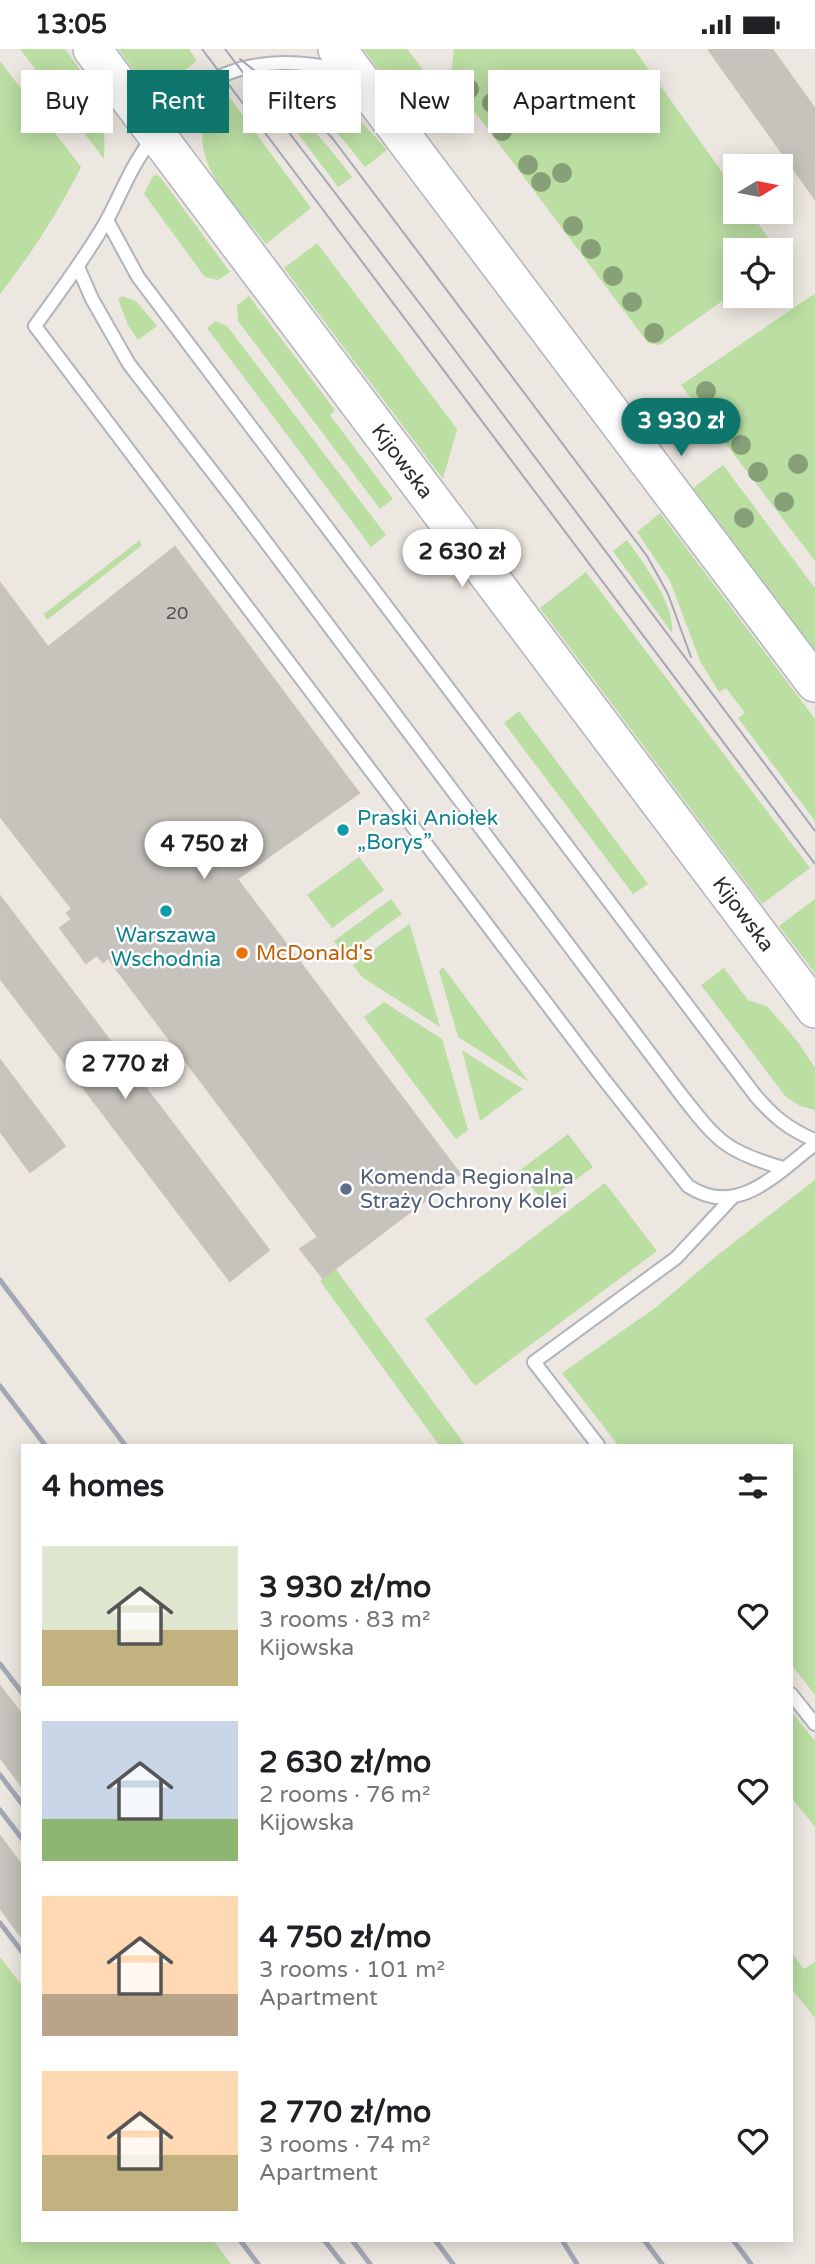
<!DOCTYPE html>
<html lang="en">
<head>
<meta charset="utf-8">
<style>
	body { margin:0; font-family:"Varela Round",sans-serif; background:#f6f6f6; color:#202124; height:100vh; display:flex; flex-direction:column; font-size:26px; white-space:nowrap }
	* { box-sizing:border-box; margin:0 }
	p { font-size:23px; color:#757577 }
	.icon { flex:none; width:38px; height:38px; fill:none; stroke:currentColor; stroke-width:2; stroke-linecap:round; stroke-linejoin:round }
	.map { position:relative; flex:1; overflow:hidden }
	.side { position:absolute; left:21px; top:1395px; width:772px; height:798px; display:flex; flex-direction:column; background:#fff; border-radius:0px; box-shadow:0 4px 18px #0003 }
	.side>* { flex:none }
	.hud { position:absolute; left:21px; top:21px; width:774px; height:63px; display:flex; gap:14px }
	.needle { width:46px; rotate:80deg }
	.controls { position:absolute; left:723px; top:105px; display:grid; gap:14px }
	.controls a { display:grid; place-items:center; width:70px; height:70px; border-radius:0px; background:#fff; box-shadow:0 4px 18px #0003; font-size:35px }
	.price { position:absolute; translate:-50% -60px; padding:0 16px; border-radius:24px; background:#fff; color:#222; font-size:23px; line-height:46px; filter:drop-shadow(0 2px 4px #0008) }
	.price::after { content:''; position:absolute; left:50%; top:42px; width:21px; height:16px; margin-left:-10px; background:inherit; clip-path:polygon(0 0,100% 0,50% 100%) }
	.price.active { background:#0f766e; color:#fff }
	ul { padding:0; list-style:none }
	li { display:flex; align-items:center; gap:21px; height:175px; padding:0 21px }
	li span { display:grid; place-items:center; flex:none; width:196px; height:140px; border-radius:0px; color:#555 }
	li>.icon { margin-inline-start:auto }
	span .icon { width:84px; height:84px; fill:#fffc; stroke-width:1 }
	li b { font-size:30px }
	h2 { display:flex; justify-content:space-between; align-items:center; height:84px; padding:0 21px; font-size:30px }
	.pill { padding:0 24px; border-radius:0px; background:#fff; box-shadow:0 4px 18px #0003; font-size:24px; line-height:63px }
	.pill.active { background:#0f766e; color:#fff }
	.status { display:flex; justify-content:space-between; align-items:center; height:49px; padding:0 35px; background:#fff; direction:ltr }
	.status svg { height:19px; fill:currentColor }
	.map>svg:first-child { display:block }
	.green { fill:#bbdea3 }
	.building { fill:#c6c2bc; stroke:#c9c3ba; stroke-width:2 }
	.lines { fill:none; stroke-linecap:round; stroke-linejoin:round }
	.lane-casing { stroke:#b1b4bc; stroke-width:16 }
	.secondary-casing { stroke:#b1b4bc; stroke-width:40 }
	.lane { stroke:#fff; stroke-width:12 }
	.secondary { stroke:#fff; stroke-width:37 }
	.tram { stroke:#a4a7b5; stroke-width:2 }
	.rail { stroke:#a4a7b5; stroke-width:5 }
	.tree { fill:#87a078 }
	.culture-dot { fill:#0f9aa8; stroke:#fff; stroke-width:2.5 }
	.food-dot { fill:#e8710a; stroke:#fff; stroke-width:2.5 }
	.service-dot { fill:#5c6f8a; stroke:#fff; stroke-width:2.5 }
	.labels { text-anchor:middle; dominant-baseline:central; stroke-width:5; stroke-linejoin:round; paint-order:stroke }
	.number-label { font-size:18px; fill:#535251 }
	.street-label { font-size:21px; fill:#2d2d2d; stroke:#fff }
	.culture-label { font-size:21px; fill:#0d838f; stroke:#fff; text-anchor:start }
	.food-label { font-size:21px; fill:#c56008; stroke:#fff; text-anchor:start }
	.service-label { font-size:21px; fill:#4e5e75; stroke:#fff; text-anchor:start }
</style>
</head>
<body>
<div class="status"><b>13:05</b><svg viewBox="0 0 49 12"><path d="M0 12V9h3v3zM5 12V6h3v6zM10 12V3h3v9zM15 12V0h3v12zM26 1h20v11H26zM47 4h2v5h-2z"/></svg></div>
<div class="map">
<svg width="815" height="2215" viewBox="0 0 815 2215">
	<rect width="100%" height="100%" fill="#ede7e1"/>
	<!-- green -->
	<g class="green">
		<path d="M20 0H65C93 37 107 62 104 110Z"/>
		<polygon points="118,0 189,0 197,12 152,45"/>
		<polygon points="363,0 407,0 444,48 438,62 420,76"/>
		<polygon points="454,0 634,0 735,141 735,163 750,163 777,201 735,201 735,243 660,296 648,294 454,35 451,25"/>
		<path d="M0 12 81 118C58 164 31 205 0 245Z"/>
		<path d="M285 36C333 40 357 67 387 101L365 118C341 87 317 59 285 36Z"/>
		<path d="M266 42C302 65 326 94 352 128L338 138Z"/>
		<path d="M227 45 311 159 266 195C233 152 166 94 227 45Z"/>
		<polygon points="157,126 161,129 230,223 218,231 205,228 144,145 153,127"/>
		<polygon points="317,194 457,380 443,430 284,219"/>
		<polygon points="814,245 815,247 815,512 681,336"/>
		<polygon points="122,247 136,252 157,277 138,291 128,276 118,250"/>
		<polygon points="249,247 335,361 330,366 393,450 380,460 238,272 237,256"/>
		<polygon points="215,272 227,277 386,486 371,498 207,279"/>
		<polygon points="723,416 815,539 815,601 693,439"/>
		<polygon points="660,464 815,670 815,772 738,669 745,664 726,639 719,643 700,612 670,532 637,483"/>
		<polygon points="140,491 141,497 47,571 44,565"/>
		<path d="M627 491C642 512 676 557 672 584L613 502Z"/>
		<polygon points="586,523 810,819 762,855 540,559"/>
		<polygon points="519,662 648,835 633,845 504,674"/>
		<polygon points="359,808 384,841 332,879 307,846"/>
		<polygon points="391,850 402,865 345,907 334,892"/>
		<polygon points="815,850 815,924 779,877"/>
		<polygon points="409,875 410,876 440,978 362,928 353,916"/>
		<polygon points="443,918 529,1033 458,988 439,922"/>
		<polygon points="724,919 748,951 768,958 798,993 815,1019 815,1061 800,1057 786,1048 701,936"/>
		<polygon points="384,953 442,990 468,1081 456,1090 364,968"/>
		<polygon points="462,1001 523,1040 480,1072"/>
		<polygon points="568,1085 593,1118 544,1154 519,1122"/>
		<polygon points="815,1131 815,1646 791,1615 791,1396 618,1396 562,1324 655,1259 719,1205"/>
		<polygon points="605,1134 657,1202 475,1337 425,1270"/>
		<polygon points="335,1219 465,1396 439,1396 320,1232"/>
		<polygon points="791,1662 815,1692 815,1778 791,1748"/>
		<polygon points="791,1903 804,1920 815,1913 815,1969 791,1939"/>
		<polygon points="0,1908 23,1938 23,2191 213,2191 231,2215 0,2215"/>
	</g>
	<!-- building -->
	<g class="building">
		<polygon points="708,0 772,0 815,60 815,150"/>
		<polygon points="175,498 359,744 237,830 460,1125 323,1229 300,1200 318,1188 108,909 103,913 97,906 86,914 60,879 72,870 67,864 72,860 0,767 0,534 48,598"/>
		<polygon points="0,847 269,1201 230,1232 0,929"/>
		<polygon points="0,1011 65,1097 30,1123 0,1082"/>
		<polygon points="0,1637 23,1667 23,1739 0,1708"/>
		<polygon points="0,1787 23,1818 23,1890 0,1859"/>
	</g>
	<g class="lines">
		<!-- lane casing -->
		<g class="lane-casing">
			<g id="lane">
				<path d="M341 21C251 0 191 25 142 104 128 125 119 149 107 171 86 208 60 242 35 277L602 1028 688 1137C737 1170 777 1124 815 1095"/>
				<path d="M107 171 138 228 755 1046C772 1066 789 1081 815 1091"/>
				<path d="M78 218 92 250 129 315 238 456 679 1043C716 1090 723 1102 783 1119"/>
				<polyline points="598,1396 534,1313 676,1209 731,1150"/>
				<polyline points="791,1645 815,1675"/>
			</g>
		</g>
		<!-- secondary casing -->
		<g class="secondary-casing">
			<g id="secondary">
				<path id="s1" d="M92 0 815 960"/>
				<polyline points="337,0 815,634"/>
			</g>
		</g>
		<!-- lane -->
		<use href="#lane" class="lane"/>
		<!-- secondary -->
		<use href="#secondary" class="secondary"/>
		<!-- tram -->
		<g class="tram">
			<polyline points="202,0 815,815"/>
			<polyline points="225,0 430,268 815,782"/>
			<polyline points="240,10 313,68 333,90 647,507 668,545 691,608"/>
		</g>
		<!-- rail -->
		<g class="rail">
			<polyline points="0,1231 125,1396"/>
			<polyline points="0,1337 45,1396"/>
			<polyline points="0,1615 23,1645"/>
			<polyline points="0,1726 23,1756"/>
			<polyline points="0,1761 23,1791"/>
			<polyline points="0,1874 23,1904"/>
			<polyline points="240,2191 258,2215"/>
			<polyline points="324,2191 343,2215"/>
			<polyline points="352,2191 370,2215"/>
			<polyline points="435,2191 453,2215"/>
			<polyline points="562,2191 577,2215"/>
			<polyline points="644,2191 662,2215"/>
			<polyline points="733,2191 751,2215"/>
		</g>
	</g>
	<!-- trees -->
	<g class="tree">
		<circle cx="410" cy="36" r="10"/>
		<circle cx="469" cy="40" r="10"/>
		<circle cx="492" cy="54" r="10"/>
		<circle cx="502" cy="82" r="10"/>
		<circle cx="528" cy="116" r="10"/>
		<circle cx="562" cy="124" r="10"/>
		<circle cx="541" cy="133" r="10"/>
		<circle cx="573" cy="177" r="10"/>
		<circle cx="591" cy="200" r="10"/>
		<circle cx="613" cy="227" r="10"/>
		<circle cx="632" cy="253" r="10"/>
		<circle cx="654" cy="284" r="10"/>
		<circle cx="706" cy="342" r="10"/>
		<circle cx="724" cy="370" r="10"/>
		<circle cx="741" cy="396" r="10"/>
		<circle cx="798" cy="415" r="10"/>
		<circle cx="758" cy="423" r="10"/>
		<circle cx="784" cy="453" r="10"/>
		<circle cx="744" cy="469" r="10"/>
	</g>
	<!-- markers -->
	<g class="culture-dot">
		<circle cx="343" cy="781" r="7"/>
		<circle cx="166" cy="862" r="7"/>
	</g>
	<circle class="food-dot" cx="242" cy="904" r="7"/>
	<circle class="service-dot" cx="346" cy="1140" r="7"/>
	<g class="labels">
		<!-- number labels -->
		<g class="number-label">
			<text x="177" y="564">20</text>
		</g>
		<!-- street labels -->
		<g class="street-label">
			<text stroke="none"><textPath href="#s1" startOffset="516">Kijowska</textPath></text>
			<text stroke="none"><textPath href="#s1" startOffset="1083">Kijowska</textPath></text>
		</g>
		<!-- culture labels -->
		<g class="culture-label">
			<text x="357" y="769">Praski Aniołek<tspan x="357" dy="24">„Borys”</tspan></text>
			<text x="166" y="886" text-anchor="middle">Warszawa<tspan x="166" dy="24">Wschodnia</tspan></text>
		</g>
		<!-- food labels -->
		<g class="food-label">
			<text x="256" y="904">McDonald's</text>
		</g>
		<!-- service labels -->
		<g class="service-label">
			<text x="360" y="1128">Komenda Regionalna<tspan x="360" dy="24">Straży Ochrony Kolei</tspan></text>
		</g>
	</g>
</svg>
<div class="controls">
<a><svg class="needle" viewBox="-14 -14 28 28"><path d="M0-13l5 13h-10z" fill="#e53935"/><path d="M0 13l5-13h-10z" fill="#757577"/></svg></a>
<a><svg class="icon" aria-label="locate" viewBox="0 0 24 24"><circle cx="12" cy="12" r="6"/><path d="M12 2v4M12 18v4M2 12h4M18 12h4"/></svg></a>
</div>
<b class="price active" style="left:681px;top:409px">3 930 zł</b>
<b class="price" style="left:462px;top:540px">2 630 zł</b>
<b class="price" style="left:204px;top:832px">4 750 zł</b>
<b class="price" style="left:125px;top:1052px">2 770 zł</b>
<div class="hud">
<a class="pill">Buy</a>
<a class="pill active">Rent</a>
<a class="pill">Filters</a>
<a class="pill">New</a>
<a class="pill">Apartment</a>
</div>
<section class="side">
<h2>4 homes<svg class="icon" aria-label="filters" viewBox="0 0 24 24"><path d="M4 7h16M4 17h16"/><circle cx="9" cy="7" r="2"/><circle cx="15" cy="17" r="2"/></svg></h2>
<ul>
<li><span style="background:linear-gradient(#dfe7d0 60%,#c2b280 0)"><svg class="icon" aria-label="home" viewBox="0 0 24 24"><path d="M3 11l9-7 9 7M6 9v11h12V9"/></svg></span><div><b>3 930 zł/mo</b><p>3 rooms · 83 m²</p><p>Kijowska</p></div><svg class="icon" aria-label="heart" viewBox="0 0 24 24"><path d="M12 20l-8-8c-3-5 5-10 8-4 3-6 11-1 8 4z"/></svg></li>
<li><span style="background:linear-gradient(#c9d6e8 70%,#8fb573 0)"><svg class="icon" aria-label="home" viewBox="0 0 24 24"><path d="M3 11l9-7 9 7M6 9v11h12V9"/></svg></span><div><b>2 630 zł/mo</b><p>2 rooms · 76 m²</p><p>Kijowska</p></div><svg class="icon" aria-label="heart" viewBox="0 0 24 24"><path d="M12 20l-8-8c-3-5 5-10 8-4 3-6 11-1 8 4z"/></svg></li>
<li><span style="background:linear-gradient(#ffd9b3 70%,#b9a48a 0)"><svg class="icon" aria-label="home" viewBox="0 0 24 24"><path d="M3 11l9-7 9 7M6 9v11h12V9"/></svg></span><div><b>4 750 zł/mo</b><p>3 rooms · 101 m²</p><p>Apartment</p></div><svg class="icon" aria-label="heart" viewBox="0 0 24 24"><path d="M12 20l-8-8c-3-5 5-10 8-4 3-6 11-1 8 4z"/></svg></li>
<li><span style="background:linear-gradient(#ffd9b3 60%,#c2b280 0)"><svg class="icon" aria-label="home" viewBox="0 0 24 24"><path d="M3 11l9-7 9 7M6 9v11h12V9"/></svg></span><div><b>2 770 zł/mo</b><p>3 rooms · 74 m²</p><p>Apartment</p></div><svg class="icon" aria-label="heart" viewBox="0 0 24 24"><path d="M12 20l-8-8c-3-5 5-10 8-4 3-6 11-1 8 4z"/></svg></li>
</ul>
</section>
</div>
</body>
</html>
